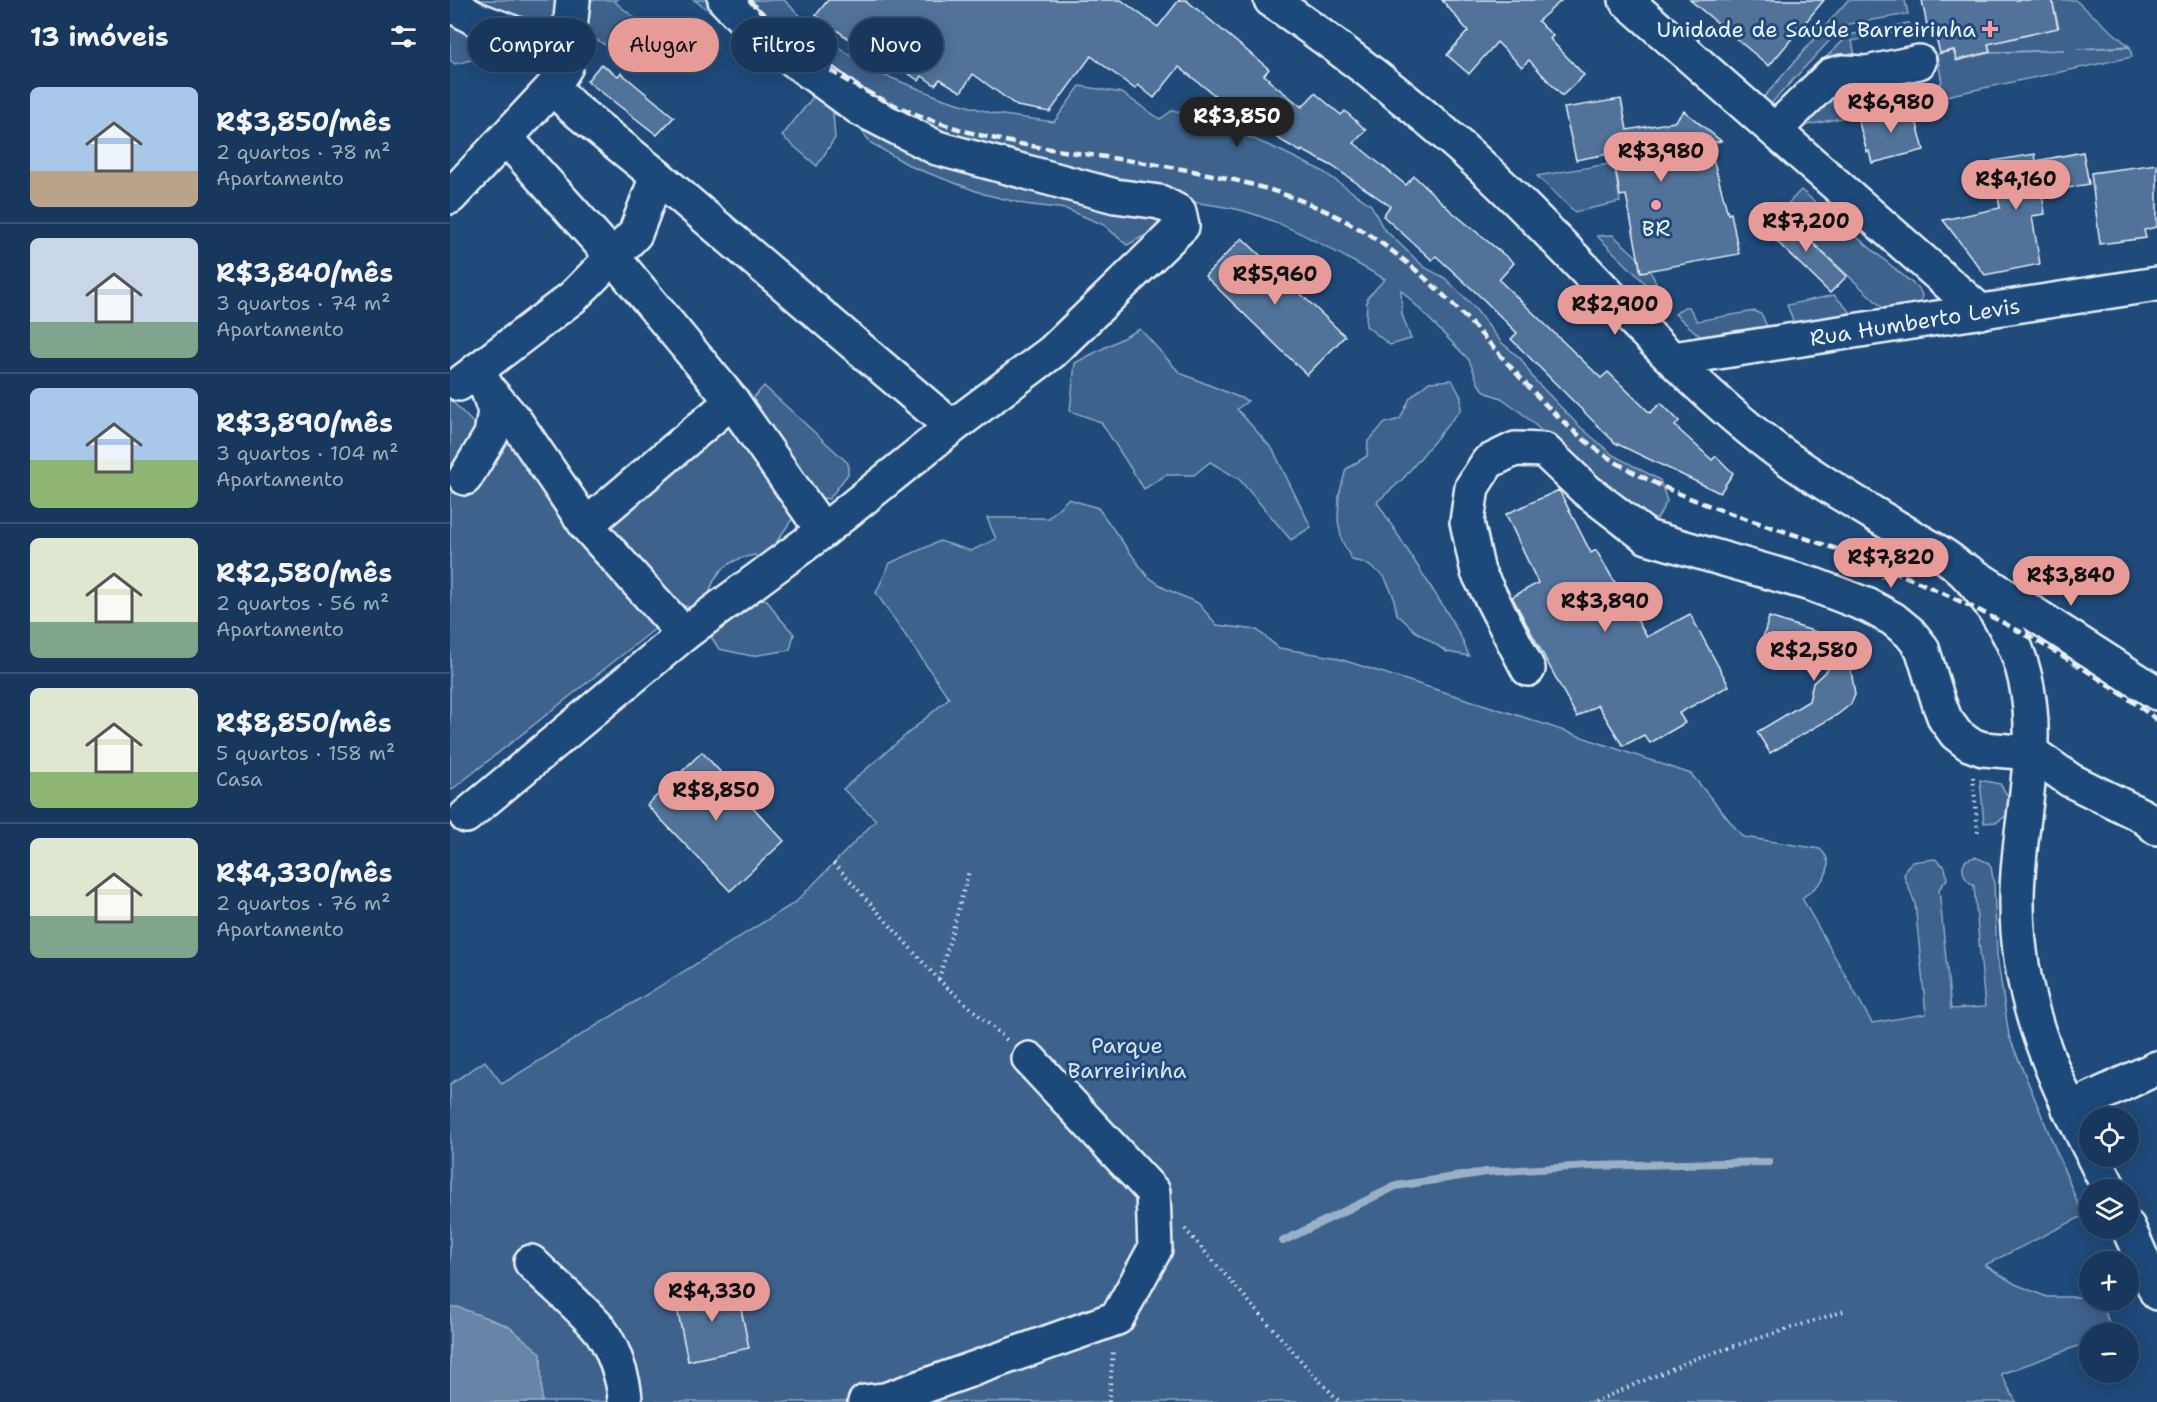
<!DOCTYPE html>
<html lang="pt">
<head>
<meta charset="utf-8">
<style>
	body { margin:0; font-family:"Shantell Sans",sans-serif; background:#203f62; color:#f1f3f6; height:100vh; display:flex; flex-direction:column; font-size:22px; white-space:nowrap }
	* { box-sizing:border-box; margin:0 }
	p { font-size:20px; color:#9eacbb }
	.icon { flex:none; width:33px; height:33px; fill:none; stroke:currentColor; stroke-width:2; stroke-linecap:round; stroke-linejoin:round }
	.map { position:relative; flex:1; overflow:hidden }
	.panel { display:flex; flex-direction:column; background:#17385c; width:450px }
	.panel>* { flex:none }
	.hud { position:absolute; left:18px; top:18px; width:570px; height:54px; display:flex; gap:12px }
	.tools { position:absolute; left:1629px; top:1107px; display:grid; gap:12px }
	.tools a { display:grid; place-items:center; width:60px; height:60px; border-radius:50%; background:#17385c; box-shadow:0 3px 15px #0003,0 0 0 2px #365272; font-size:30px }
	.price { position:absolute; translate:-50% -51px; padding:0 14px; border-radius:21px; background:#e69b98; color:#111; font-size:20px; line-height:39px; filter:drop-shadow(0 2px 3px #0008) }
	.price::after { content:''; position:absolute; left:50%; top:36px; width:18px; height:14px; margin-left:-9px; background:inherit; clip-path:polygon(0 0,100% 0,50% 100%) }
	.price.active { background:#222; color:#fff }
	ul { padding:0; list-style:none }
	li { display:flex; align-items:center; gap:18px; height:150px; padding:0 30px }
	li+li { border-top:2px solid #365272 }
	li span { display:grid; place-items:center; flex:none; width:168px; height:120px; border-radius:9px; color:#555 }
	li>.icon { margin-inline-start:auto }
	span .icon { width:72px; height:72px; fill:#fffc; stroke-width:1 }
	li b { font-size:26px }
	h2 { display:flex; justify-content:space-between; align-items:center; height:72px; padding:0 30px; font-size:26px }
	.pill { padding:0 21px; border-radius:27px; background:#17385c; box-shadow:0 3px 15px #0003,0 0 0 2px #365272; font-size:21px; line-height:54px }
	.pill.active { background:#e69b98; color:#111 }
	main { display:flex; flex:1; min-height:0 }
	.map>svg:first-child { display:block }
	.green { fill:#3c628c; stroke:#92aac2; stroke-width:1.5 }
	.water { fill:#6685a7; stroke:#9ab0c7; stroke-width:1.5 }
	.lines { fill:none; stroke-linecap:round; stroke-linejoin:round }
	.stream { stroke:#9ab0c7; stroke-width:8 }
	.building { fill:#517399; stroke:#e8f1f8; stroke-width:1.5 }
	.minor-casing { stroke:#e8f1f8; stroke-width:38 }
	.major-casing { stroke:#e8f1f8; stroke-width:38 }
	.path { stroke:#e8f1f8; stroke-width:4; stroke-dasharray:1.5 4.5; stroke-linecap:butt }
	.minor { stroke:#1f4a7a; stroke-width:33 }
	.major { stroke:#1f4a7a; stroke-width:33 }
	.rail { stroke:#e8f1f8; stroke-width:4.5; stroke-dasharray:9 4.5; stroke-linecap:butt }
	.poi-dot { fill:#ff9aa2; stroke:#1f4a7a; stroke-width:2 }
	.labels { text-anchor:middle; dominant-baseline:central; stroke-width:6; stroke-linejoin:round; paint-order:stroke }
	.poi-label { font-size:22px; fill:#e8f1f8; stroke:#1f4a7a; text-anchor:end }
	.street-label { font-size:22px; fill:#e8f1f8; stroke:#1f4a7a }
	.park-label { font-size:22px; fill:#d7e3ed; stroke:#1f4a7a }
</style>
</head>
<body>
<main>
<section class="panel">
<h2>13 imóveis<svg class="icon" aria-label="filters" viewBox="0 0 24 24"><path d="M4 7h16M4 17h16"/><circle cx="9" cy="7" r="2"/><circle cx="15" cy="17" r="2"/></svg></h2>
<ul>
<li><span style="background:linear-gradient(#a9c7e8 70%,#b9a48a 0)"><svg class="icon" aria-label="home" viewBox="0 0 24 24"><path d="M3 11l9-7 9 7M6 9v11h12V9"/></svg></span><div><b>R$3,850/mês</b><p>2 quartos · 78 m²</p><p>Apartamento</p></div></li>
<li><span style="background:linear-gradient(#c9d6e8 70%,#7fa58c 0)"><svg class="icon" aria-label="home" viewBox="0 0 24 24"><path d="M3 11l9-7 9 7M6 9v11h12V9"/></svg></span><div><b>R$3,840/mês</b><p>3 quartos · 74 m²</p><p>Apartamento</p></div></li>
<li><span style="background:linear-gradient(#a9c7e8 60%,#8fb573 0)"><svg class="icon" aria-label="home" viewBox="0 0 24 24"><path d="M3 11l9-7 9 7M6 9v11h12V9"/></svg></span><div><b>R$3,890/mês</b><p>3 quartos · 104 m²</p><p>Apartamento</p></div></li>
<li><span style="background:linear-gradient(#dfe7d0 70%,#7fa58c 0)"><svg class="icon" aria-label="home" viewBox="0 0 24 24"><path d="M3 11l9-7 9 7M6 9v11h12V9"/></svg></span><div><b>R$2,580/mês</b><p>2 quartos · 56 m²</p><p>Apartamento</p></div></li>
<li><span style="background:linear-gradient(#dfe7d0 70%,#8fb573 0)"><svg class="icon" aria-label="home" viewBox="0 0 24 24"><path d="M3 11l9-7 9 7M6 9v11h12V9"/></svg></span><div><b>R$8,850/mês</b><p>5 quartos · 158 m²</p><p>Casa</p></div></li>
<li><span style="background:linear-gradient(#dfe7d0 65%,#7fa58c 0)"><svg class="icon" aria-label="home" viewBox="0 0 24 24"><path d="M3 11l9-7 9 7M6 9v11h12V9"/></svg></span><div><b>R$4,330/mês</b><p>2 quartos · 76 m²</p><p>Apartamento</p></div></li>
</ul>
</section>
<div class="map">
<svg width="1707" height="1402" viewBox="0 0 1707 1402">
	<rect width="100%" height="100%" fill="#1f4a7a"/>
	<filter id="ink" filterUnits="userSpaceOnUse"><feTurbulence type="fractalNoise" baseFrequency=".0167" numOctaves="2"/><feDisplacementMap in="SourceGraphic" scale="12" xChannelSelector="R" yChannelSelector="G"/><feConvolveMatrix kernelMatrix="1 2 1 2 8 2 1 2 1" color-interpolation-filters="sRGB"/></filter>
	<g filter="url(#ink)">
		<!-- green -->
		<g class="green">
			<polygon points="0,0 167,0 165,2 201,31 201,45 174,56 147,40 88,63 60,43 43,61 33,57 5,64 0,60"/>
			<path d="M244 0H334L370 35 424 71 494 99 545 114 604 122 630 86 672 93 710 119 723 110 792 134 827 149 872 171 921 205 933 228 974 267 995 278 1023 306 1051 342 1071 359 1083 378 1128 425 1163 455 1210 480 1217 501 1207 519 1187 515 1067 409 1051 398 1037 393 1029 385 1019 360 951 290 952 314 961 339 940 345 916 326 917 298 935 279C888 254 842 224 790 210 769 205 747 203 726 200L715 225 677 245 654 225 616 209 574 204 534 194 462 167 421 143 407 125 383 113 385 138 367 166 332 136 363 97 264 14Z"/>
			<polygon points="1398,0 1455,0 1458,14 1394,25 1315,110 1308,104"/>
			<polygon points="1602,0 1625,0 1679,46 1627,49 1680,47 1682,57 1339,129 1382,85 1388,107 1412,103 1409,90 1443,89 1445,93 1492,83 1487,54 1503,51 1506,61 1540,53 1614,50 1541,52 1538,44 1609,27"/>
			<polygon points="1459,23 1460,29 1402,41 1405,56 1380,60 1320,112 1399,35"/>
			<polygon points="1164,163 1170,202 1125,212 1087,176"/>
			<polygon points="1351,190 1469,289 1472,295 1471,305 1435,310 1330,212"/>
			<polygon points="1163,235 1188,258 1190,272 1200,271 1208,286 1209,293 1207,295 1147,236"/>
			<polygon points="1384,295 1407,319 1347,330 1337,305"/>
			<polygon points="1234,307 1239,307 1247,321 1305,311 1312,315 1320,334 1259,344 1225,314"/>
			<polygon points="690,329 730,373 798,401 787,409 823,450 861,527 841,540 789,479 760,462 744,475 716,475 694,489 651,422 620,411 625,363"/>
			<polygon points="1002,380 1011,397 1011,409 952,480 927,502 998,614 1012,639 1019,656 997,652 965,631 947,614 943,595 934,576 915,563 902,560 892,541 888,521 889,495 896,469 917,456 918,441 935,423 950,419 960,398 979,382"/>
			<path d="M314 386 398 463V474L379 499 364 497 345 515 327 541 328 552 314 566 305 555C276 559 259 576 258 605L246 609 227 604 155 528 279 424Z"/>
			<polygon points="0,399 30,430 11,457 0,487"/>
			<polygon points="60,437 210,625 0,791 0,495 45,462 44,449"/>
			<path d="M618 499 648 508 697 576 716 589 748 603 767 625 807 630 829 648 883 657 1070 716 1241 774 1293 837 1370 849C1390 868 1369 886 1352 898L1422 1023 1476 1014 1465 903 1454 876 1456 868 1462 862 1485 859 1495 867 1497 879 1489 889 1501 1009 1535 1007 1524 886C1516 880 1512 875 1513 865L1516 860 1525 857 1537 862 1541 867 1544 884 1547 955 1559 1036 1633 1216 1535 1265 1565 1284 1597 1297H1639L1640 1300 1652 1301 1662 1333 1640 1334 1639 1342 1551 1374 1566 1402H0V1084L35 1061 52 1084 346 902 426 820 393 789 499 698 426 593 440 563 490 541 521 551 546 539 537 518H598Z"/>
			<polygon points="290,594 317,600 327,615 344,634 340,650 302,656 269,649 256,629"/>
			<polygon points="1530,780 1550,784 1558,796 1557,815 1547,822 1534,823"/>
		</g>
		<!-- water -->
		<polygon class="water" points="0,1307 8,1307 58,1326 91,1353 92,1402 0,1402"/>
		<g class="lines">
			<!-- stream -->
			<polyline class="stream" points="833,1241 946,1186 1036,1172 1140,1166 1319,1162"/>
		</g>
		<!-- building -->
		<g class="building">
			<polygon points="378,0 671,0 708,27 729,0 736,0 819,69 814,75 819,79 818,80 852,107 865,93 891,115 895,111 916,130 904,143 956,185 964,176 1001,211 1064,263 1049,280 1151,378 1158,372 1200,413 1211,403 1229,421 1225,426 1262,460 1266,456 1283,473 1270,493 1165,443 1061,339 1067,333 1033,299 986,256 982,260 933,216 940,206 882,166 852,150 851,152 796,120 729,67 704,98 688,85 685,89 641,56 600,112 567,106 523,74 511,92 490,79 485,85 472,76 469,81 441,61 439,63 406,44 366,15"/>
			<polygon points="992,0 1112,0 1088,21 1103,36 1100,39 1134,75 1112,96 1079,60 1072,67 1047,42 1019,74 997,55 1018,31"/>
			<polygon points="1240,0 1374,0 1319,66"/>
			<polygon points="1472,0 1602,0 1608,28 1538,44 1540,52 1507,60 1504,50 1490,53 1484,30 1478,31"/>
			<polygon points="151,64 168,76 171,73 224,117 207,135 137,81"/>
			<polygon points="1171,99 1177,130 1224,122 1234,111 1271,141 1259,144 1278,214 1281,213 1289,254 1191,272 1176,195 1170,196 1164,160 1159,161 1158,154 1126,160 1114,108"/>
			<polygon points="1462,105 1474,150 1422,163 1419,151 1417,152 1408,119"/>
			<polygon points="1633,152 1639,184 1592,193 1595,214 1582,216 1590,264 1535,275 1493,220 1550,208 1542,161 1585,154 1586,161"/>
			<polygon points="1707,164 1707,227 1694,230 1696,238 1650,244 1641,173"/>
			<polygon points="1331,213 1397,276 1380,293 1314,229"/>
			<polygon points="792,238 895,336 857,375 755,276"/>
			<polygon points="1109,490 1141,553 1146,550 1197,637 1240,614 1279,686 1229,713 1235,723 1200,743 1194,735 1173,746 1148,705 1127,717 1062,597 1088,583 1056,514"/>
			<polygon points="1319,617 1419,649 1413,668 1400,664 1405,695 1401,704 1387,715 1320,753 1307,732 1359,701 1363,683 1388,660 1313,638"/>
			<polygon points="252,752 334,841 280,891 197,805"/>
			<polygon points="286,1284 299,1348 238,1361 225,1298"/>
		</g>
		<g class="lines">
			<!-- minor casing -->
			<g class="minor-casing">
				<g id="minor">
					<polyline points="123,0 116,66 103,87 122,107 207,176 502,427"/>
					<polyline points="1176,0 1531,312"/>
					<polyline points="0,4 24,18 69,35 116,66"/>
					<polyline points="1325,130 1381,75 1393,72 1417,73 1469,62"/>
					<polyline points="56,138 162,256 282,401 373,531"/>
					<polyline points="0,197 103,87"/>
					<polyline points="1223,359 1707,284"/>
					<polyline points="27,370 37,388 66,422 136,525"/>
					<polyline points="9,384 123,297 185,234 207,176"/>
					<polyline points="15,478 41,435 45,411 37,388"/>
					<polyline points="1517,571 1707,693"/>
					<polyline points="234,634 136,525 282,401"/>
					<polyline points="1078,669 1028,572 1017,522 1022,487 1038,462 1065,449 1094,450 1136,490 1197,537 1364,585 1419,606 1443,619 1460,633 1472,648 1489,703 1495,719 1506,734 1519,744 1533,749 1582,753 1620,780 1693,816 1707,828"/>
					<polyline points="16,816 234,634 373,531 502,427 602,352 732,226 729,212 710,202 665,196 487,148 409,108 307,33 275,0"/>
					<polyline points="1619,1109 1707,1068"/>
					<path d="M81 1262C102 1283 125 1302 145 1324 161 1340 175 1380 175 1402"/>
					<polyline points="415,1402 435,1400 667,1318 705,1249 703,1192 579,1059"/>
				</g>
			</g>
			<!-- major casing -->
			<g class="major-casing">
				<g id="major">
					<path d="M821 0C898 53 973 111 1041 175 1140 268 1226 378 1337 458 1376 486 1418 510 1459 535 1474 544 1491 552 1504 563 1528 582 1554 621 1566 649 1600 735 1566 817 1567 904 1567 994 1599 1070 1640 1149"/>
					<polyline points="1643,1156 1660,1190"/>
					<polyline points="1678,1227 1707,1293"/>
				</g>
			</g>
			<!-- path -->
			<g class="path">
				<polyline points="1409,542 1433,578"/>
				<polyline points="1523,777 1528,833"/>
				<polyline points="384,863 489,980 558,1041"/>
				<polyline points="489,979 519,871"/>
				<polyline points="735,1229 862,1373 890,1402"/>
				<polyline points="659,1402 663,1351"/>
				<polyline points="1144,1402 1247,1358 1394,1311"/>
			</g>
			<!-- minor -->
			<use href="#minor" class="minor"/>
			<!-- major -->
			<use href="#major" class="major"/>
			<!-- rail -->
			<path class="rail" d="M299 0C329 30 362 60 399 82 455 114 519 136 582 146 683 163 788 169 882 214 932 238 977 277 1016 318 1067 371 1109 430 1174 467 1252 511 1342 530 1424 563 1523 604 1622 654 1707 720"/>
		</g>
	</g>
	<!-- markers -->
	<g class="poi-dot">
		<path d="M1537 20h6v6h6v6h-6v6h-6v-6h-6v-6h6z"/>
		<circle cx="1206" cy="205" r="6"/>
	</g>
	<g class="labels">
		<!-- poi labels -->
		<g class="poi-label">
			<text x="1526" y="29">Unidade de Saúde Barreirinha</text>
			<text x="1206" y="228" text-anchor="middle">BR</text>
		</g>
		<!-- street labels -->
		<g class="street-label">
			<text transform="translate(1465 322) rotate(-9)">Rua Humberto Levis</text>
		</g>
		<!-- park labels -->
		<g class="park-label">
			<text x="677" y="1045">Parque<tspan x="677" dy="25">Barreirinha</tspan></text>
		</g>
	</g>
</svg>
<div class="tools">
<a><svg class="icon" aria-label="locate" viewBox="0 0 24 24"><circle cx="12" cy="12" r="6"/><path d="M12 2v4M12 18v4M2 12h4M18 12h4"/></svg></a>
<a><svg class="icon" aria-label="layers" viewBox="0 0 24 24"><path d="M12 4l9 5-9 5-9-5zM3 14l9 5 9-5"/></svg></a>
<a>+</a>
<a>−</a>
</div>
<b class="price" style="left:1441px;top:134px">R$6,980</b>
<b class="price active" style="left:787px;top:148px">R$3,850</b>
<b class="price" style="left:1211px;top:183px">R$3,980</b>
<b class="price" style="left:1566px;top:211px">R$4,160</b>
<b class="price" style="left:1356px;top:253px">R$7,200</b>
<b class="price" style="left:825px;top:306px">R$5,960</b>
<b class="price" style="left:1165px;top:336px">R$2,900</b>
<b class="price" style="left:1441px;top:589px">R$7,820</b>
<b class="price" style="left:1621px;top:607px">R$3,840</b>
<b class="price" style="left:1155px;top:633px">R$3,890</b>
<b class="price" style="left:1364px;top:682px">R$2,580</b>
<b class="price" style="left:266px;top:822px">R$8,850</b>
<b class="price" style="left:262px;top:1323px">R$4,330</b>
<div class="hud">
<a class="pill">Comprar</a>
<a class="pill active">Alugar</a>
<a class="pill">Filtros</a>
<a class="pill">Novo</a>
</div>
</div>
</main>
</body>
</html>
